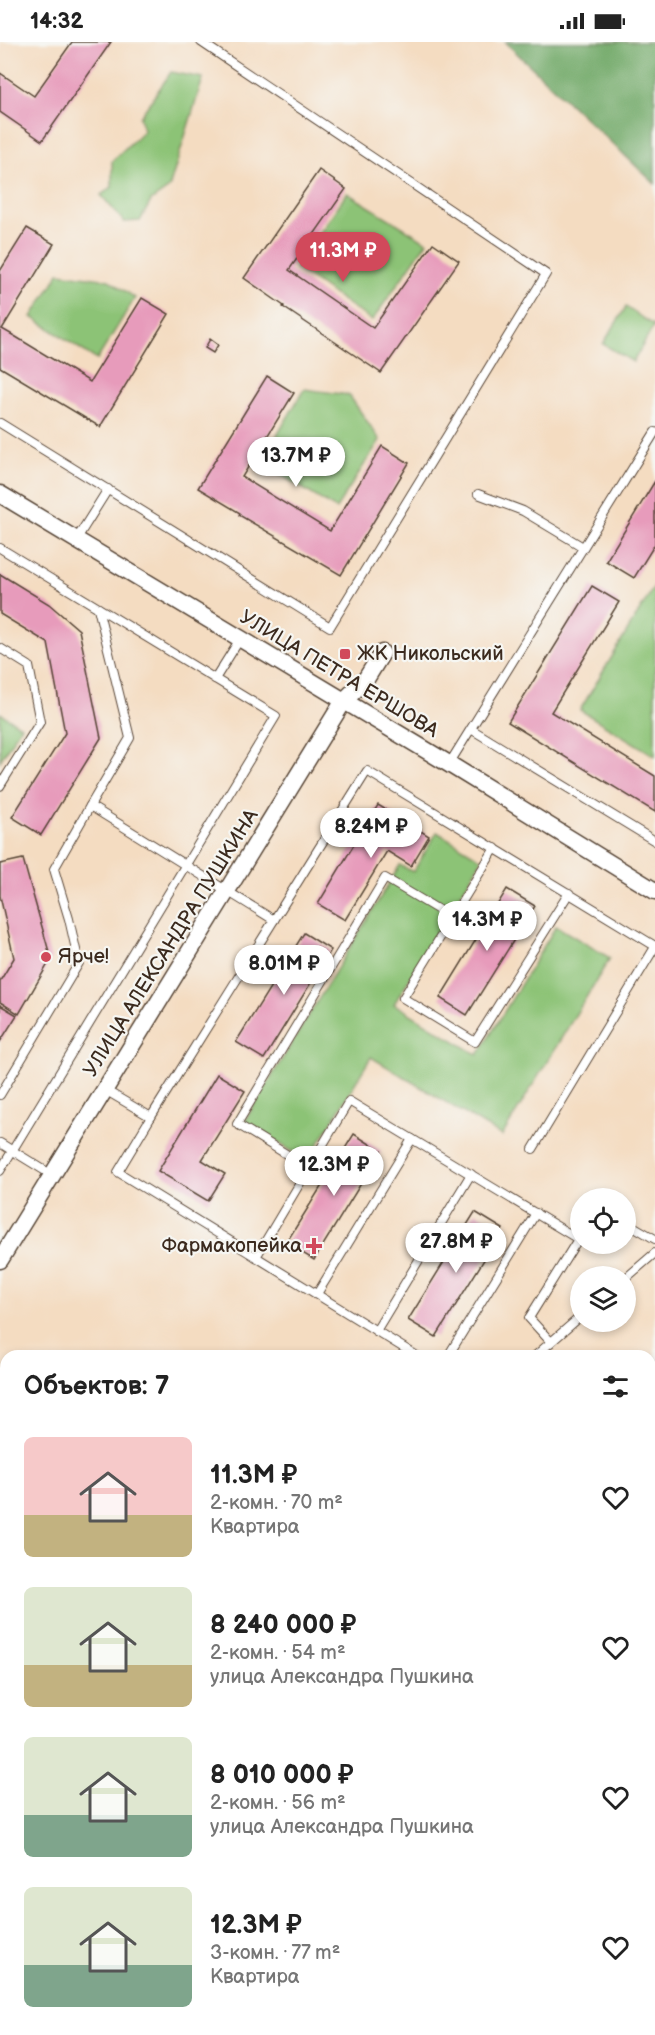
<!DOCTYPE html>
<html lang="ru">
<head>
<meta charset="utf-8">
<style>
	body { margin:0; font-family:"Balsamiq Sans",sans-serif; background:#f2f2f2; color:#222; height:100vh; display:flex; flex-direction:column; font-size:22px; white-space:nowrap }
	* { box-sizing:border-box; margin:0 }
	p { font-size:20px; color:#767676 }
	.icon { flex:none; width:33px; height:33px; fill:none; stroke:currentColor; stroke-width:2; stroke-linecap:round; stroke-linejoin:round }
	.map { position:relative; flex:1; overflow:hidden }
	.drawer { position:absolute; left:0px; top:1308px; width:656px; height:686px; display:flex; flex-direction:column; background:#fff; border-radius:18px 18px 0 0; box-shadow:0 3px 9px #0003 }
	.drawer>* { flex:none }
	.buttons { position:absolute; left:570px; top:1146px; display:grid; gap:12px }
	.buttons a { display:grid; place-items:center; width:66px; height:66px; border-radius:50%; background:#fff; box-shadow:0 3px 9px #0003; font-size:30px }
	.price { position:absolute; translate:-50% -51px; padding:0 14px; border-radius:21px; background:#fff; color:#222; font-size:20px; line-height:39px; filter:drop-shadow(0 2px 3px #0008) }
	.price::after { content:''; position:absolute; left:50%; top:36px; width:18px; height:14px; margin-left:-9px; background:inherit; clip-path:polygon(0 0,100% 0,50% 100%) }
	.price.selected { background:#d1495b; color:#fff }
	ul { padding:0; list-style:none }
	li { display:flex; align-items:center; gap:18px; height:150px; padding:0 24px }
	li span { display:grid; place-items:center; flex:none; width:168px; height:120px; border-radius:9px; color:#555 }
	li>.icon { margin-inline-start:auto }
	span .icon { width:72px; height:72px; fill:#fffc; stroke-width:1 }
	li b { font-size:26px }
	h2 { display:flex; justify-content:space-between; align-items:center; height:72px; padding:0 24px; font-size:26px }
	.status { display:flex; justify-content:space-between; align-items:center; height:42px; padding:0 30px; background:#fff; direction:ltr }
	.status svg { height:16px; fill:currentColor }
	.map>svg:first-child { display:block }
	.green { fill:#8cc376; stroke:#64764a; stroke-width:1.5 }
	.forest { fill:#71a967; stroke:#566a42; stroke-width:1.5 }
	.building { fill:#e79bbb }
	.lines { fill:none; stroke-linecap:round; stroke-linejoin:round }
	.service-casing { stroke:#574536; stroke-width:10 }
	.minor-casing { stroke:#574536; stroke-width:19 }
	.service { stroke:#fff; stroke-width:8 }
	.minor { stroke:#fff; stroke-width:16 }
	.poi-dot { fill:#d1495b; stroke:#f6f6f2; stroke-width:2 }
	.labels { text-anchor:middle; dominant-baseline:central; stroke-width:4.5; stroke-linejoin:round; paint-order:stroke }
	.poi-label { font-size:20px; fill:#3b2a1e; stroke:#f6f6f2; text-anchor:start }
	.street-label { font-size:20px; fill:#3b2a1e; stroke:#f6f6f2 }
</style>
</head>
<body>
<div class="status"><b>14:32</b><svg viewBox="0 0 49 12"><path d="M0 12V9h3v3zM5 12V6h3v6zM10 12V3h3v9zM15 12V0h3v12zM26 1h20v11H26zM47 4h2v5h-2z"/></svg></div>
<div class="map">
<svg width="655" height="1993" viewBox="0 0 655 1993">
	<rect width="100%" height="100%" fill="#f6f6f2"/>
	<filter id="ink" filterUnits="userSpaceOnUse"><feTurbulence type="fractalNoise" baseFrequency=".0167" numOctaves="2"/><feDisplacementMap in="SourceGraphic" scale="12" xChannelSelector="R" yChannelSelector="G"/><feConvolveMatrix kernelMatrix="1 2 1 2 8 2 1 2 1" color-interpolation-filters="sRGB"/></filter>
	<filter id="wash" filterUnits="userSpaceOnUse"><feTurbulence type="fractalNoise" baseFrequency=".008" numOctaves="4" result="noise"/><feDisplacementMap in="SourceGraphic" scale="24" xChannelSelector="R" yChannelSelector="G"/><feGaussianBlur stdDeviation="1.35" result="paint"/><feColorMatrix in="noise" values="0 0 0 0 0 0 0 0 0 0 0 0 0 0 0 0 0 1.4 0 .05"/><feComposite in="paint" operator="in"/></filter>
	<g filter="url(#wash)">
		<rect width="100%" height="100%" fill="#f4dcc1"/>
		<!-- green -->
		<g class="green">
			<polygon points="171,30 203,36 169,146 151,159 140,179 124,180 101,153 112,145 112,119 144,88 140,75"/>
			<polygon points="347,151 427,200 372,279 296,226"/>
			<polygon points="59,231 109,238 135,256 97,318 32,275"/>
			<polygon points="626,265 654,284 633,320 603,302"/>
			<polygon points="304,347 349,353 380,398 336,467 261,421"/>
			<polygon points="655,543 655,714 580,668"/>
			<polygon points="0,671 21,684 0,719"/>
			<polygon points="437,790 482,817 394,962 478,1013 556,884 610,916 502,1094 371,1015 308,1119 244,1080 400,823 413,830"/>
			<polygon points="655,1389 655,1580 650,1581 650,1398"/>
		</g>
		<!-- forest -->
		<polygon class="forest" points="505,0 655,0 655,142"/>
		<g id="blocks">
			<!-- building -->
			<g class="building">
				<polygon points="72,0 111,0 42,99 0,70 0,31 34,54"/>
				<polygon points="319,128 346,147 289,228 373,286 433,201 459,219 381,331 283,265 284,264 244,236"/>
				<polygon points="27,186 54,202 2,287 16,295 90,340 142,256 169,272 100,385 0,325 0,229"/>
				<polygon points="210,297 218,303 213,311 205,306"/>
				<polygon points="267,334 294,351 242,435 330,489 382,404 409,421 341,533 239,473 240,471 198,446"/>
				<polygon points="655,439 655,502 634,536 606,519"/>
				<polygon points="0,532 49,562 79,588 101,696 41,793 12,775 65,691 48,601 0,572"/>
				<polygon points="592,544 619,560 551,670 655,734 655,770 508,680"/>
				<polygon points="378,763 429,794 411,824 387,809 345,878 318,862"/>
				<polygon points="23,817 51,917 19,972 0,960 0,939 14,916 0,854 0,822"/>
				<polygon points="507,847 535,864 467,973 440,956"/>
				<polygon points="304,891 331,908 264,1017 236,1000"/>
				<polygon points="0,963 17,973 0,1000"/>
				<polygon points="217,1032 245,1049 202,1118 225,1132 208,1159 158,1129"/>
				<polygon points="354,1092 381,1109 314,1218 286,1201"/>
				<polygon points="475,1170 503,1187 436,1295 408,1278"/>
				<polygon points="44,1988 103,1988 100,1993 48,1993 43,1990"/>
				<polygon points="194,1988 233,1988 229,1993 191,1993"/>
				<polygon points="423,1988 464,1988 461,1993 420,1993"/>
				<polygon points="521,1988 562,1988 571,1993 518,1993"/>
			</g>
		</g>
	</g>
	<g filter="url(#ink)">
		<use href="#blocks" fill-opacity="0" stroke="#574536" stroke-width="1.5"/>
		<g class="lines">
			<!-- service casing -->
			<g class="service-casing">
				<g id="service">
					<polyline points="0,381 330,585 546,232 201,0"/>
					<polyline points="478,452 523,469 583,505"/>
					<polyline points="76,498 108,447"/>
					<polyline points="0,506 276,674 0,1129"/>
					<polyline points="98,566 130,696 90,764 274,878"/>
					<polyline points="0,606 29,624 40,680 0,744"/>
					<polyline points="215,637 240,597"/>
					<polyline points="471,687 655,799"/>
					<polyline points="449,722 655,390"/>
					<polyline points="495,806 403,956 475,1000 569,851"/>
					<polyline points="452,876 385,836 237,1082 309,1126 349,1059 578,1197"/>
					<polyline points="105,1048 151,1075 367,729 655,904"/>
					<polyline points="0,1053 79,921 69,877 54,827 90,764"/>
					<polyline points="151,1075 118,1130 417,1314"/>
					<polyline points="0,1101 52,1133"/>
					<polyline points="533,1107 655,905"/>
					<polyline points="626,1180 655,1197"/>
					<polyline points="256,1215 309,1126"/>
					<polyline points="626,1236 655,1211"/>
					<polyline points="317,1252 412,1097"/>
					<polyline points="376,1289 471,1132"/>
					<polyline points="551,1300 529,1276 580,1194"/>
					<polyline points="448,1314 536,1171"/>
					<polyline points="535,1314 580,1275"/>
					<polyline points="650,1385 655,1379"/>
					<polyline points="0,1945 6,1940"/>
					<polyline points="0,1987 12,1993"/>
					<polyline points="256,1993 260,1988"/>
					<polyline points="277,1993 280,1988"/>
				</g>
			</g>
			<!-- minor casing -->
			<g class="minor-casing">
				<g id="minor">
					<polyline points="0,452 449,722 655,849"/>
					<polyline points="0,1218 343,660 366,637 382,611"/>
				</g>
			</g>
			<!-- service -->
			<use href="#service" class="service"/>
			<!-- minor -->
			<use href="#minor" class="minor"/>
		</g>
	</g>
	<!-- markers -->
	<g class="poi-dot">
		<rect x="339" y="606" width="12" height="12" rx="3"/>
		<circle cx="46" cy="915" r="6"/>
		<path d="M311 1195h6v6h6v6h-6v6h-6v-6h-6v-6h6z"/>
	</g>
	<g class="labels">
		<!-- poi labels -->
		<g class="poi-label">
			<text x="357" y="612">ЖК Никольский</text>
			<text x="58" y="915">Ярче!</text>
			<text x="302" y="1204" text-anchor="end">Фармакопейка</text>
		</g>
		<!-- street labels -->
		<g class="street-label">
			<text transform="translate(339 632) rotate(31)">УЛИЦА ПЕТРА ЕРШОВА</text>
			<text transform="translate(171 901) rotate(-58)">УЛИЦА АЛЕКСАНДРА ПУШКИНА</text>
		</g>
	</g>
</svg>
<div class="buttons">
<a><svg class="icon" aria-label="locate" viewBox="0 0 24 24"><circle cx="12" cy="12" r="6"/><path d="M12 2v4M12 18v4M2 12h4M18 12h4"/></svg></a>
<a><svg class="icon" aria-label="layers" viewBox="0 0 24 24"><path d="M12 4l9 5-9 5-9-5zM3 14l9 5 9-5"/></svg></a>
</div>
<b class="price selected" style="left:343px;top:241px">11.3M ₽</b>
<b class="price" style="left:296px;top:446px">13.7M ₽</b>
<b class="price" style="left:371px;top:817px">8.24M ₽</b>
<b class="price" style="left:487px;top:910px">14.3M ₽</b>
<b class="price" style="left:284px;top:954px">8.01M ₽</b>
<b class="price" style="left:334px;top:1155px">12.3M ₽</b>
<b class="price" style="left:456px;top:1232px">27.8M ₽</b>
<section class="drawer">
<h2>Объектов: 7<svg class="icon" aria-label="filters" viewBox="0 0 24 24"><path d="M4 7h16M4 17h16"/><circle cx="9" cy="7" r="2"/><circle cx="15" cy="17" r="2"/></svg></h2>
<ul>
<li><span style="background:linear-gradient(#f6c9c9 65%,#c2b280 0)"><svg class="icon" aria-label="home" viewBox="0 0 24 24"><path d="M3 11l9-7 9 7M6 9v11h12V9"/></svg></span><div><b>11.3M ₽</b><p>2-комн. · 70 m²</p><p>Квартира</p></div><svg class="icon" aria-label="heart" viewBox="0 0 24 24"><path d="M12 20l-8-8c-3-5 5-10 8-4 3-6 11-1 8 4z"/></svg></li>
<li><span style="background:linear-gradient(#dfe7d0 65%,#c2b280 0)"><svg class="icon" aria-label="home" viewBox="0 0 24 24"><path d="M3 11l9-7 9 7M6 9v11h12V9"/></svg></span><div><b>8 240 000 ₽</b><p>2-комн. · 54 m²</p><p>улица Александра Пушкина</p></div><svg class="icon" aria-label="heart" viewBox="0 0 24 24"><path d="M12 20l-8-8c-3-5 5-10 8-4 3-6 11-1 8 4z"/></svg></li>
<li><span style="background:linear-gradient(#dfe7d0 65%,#7fa58c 0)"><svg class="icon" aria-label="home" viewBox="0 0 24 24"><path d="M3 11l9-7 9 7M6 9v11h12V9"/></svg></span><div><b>8 010 000 ₽</b><p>2-комн. · 56 m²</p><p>улица Александра Пушкина</p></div><svg class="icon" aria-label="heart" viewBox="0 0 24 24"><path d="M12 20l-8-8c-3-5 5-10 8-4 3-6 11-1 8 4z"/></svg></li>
<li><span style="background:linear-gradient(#dfe7d0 65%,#7fa58c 0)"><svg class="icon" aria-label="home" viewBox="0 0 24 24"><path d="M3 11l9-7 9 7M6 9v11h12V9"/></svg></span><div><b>12.3M ₽</b><p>3-комн. · 77 m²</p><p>Квартира</p></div><svg class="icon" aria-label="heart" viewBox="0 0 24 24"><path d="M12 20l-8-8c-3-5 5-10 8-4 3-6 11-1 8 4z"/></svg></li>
</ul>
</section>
</div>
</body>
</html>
